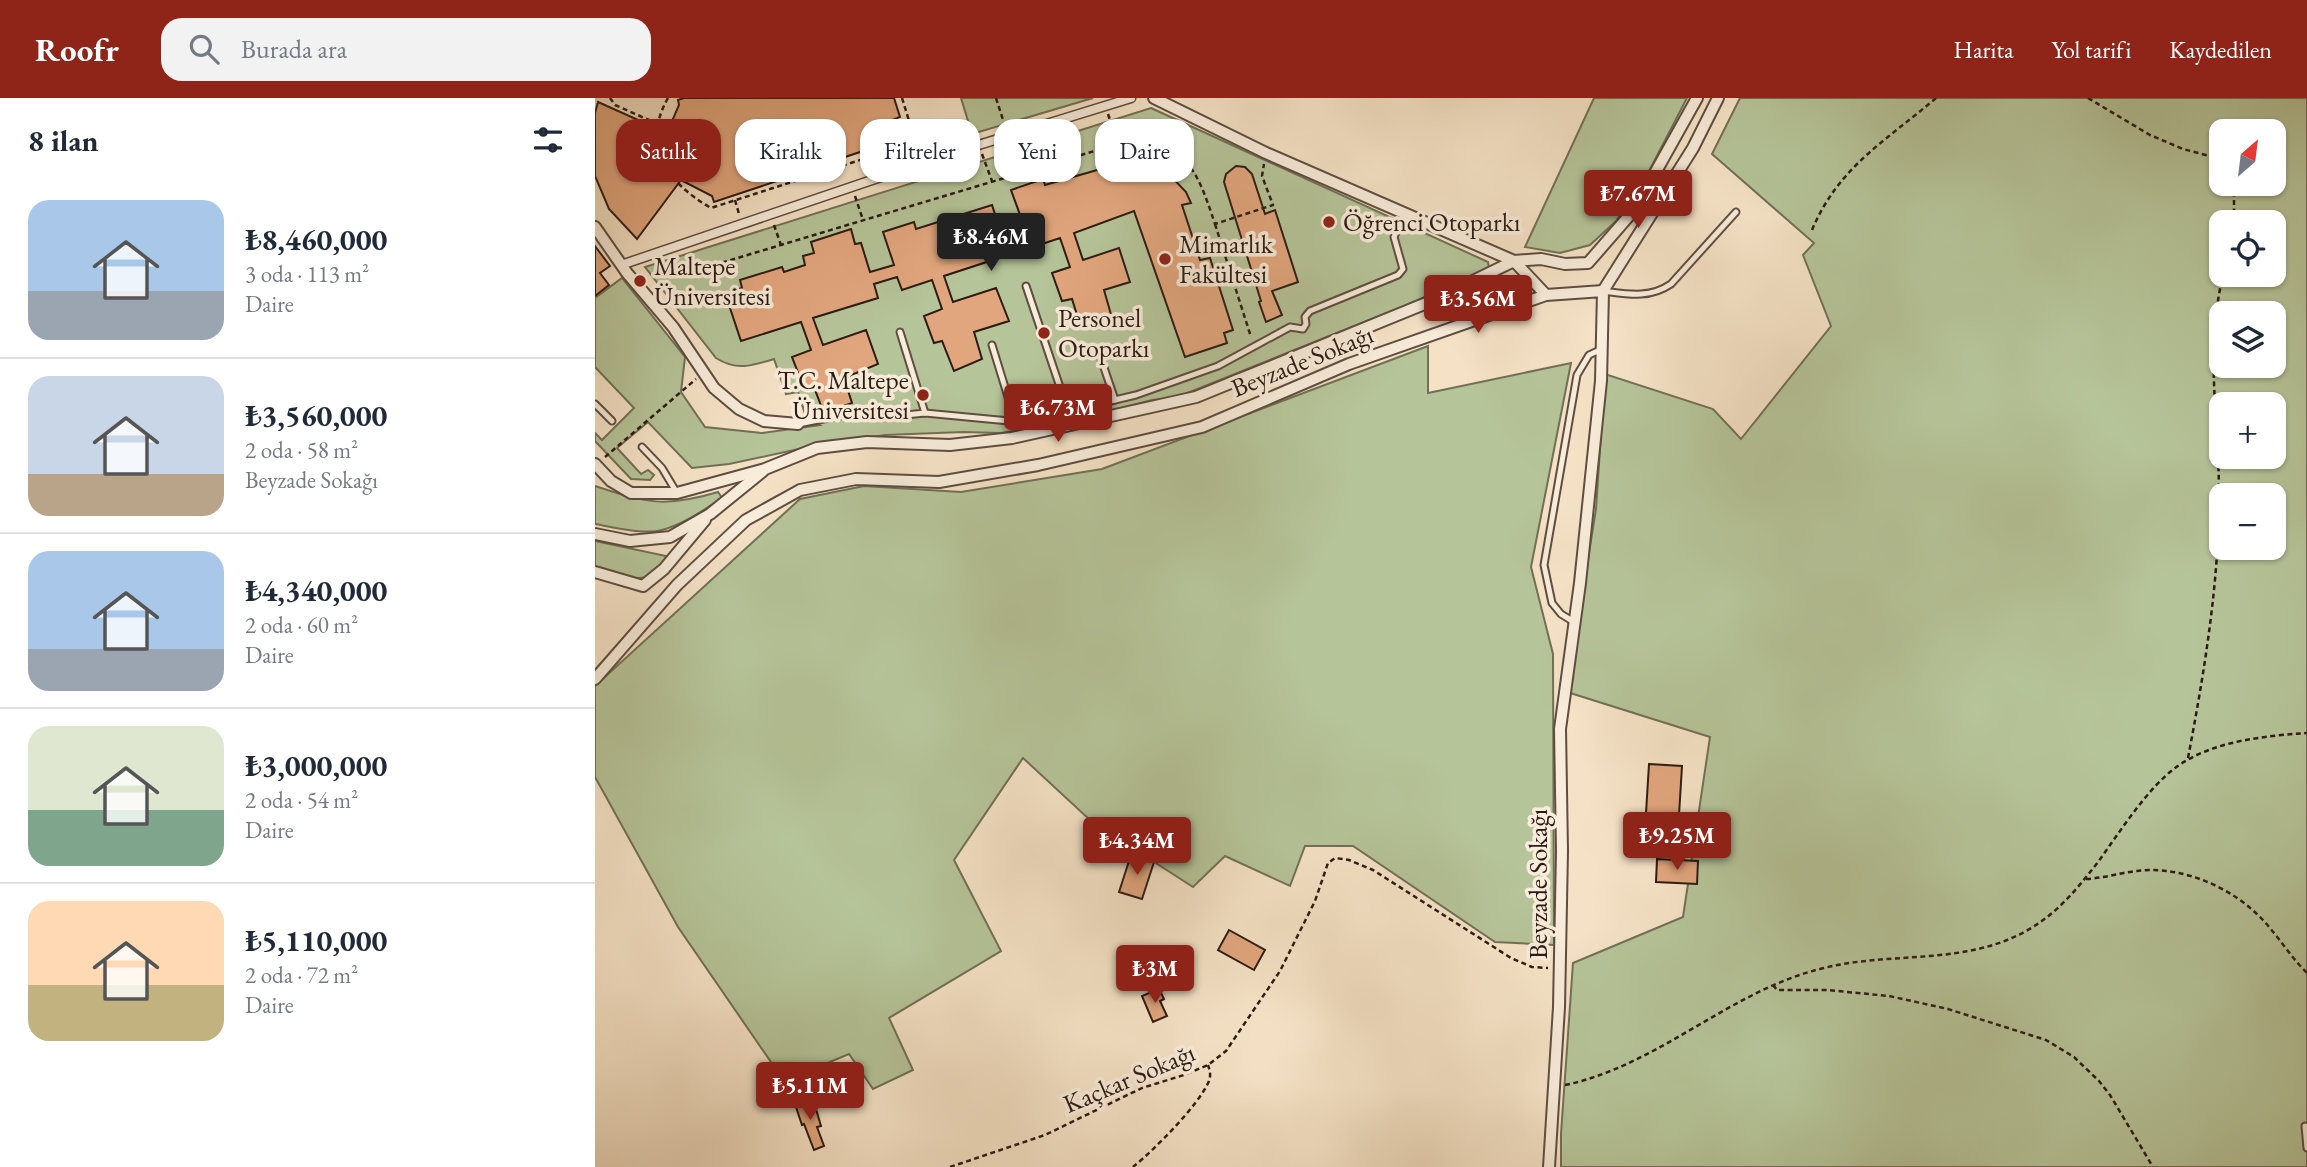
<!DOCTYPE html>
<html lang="tr">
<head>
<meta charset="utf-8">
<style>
	body { margin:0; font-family:"EB Garamond",serif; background:#f2f2f3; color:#1f2937; height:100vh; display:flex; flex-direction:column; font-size:26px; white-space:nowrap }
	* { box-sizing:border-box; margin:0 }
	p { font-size:23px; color:#747a83 }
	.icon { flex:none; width:38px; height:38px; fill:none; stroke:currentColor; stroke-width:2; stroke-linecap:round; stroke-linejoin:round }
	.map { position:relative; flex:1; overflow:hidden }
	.side { display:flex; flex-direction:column; background:#fff; width:595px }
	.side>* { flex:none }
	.banner { position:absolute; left:21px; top:21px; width:665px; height:63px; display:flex; gap:14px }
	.needle { width:46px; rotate:28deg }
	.tools { position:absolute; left:1614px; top:21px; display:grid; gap:14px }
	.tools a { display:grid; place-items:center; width:77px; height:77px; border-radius:14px; background:#fff; box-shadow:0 2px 5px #0004; font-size:35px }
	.price { position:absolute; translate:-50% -60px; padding:0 16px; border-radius:7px; background:#8f2418; color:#fff; font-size:23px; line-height:46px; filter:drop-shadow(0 2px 4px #0008) }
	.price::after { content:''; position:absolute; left:50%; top:42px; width:21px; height:16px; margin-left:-10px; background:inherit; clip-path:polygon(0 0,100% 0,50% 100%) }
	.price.on { background:#222; color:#fff }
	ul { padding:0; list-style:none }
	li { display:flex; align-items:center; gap:21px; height:175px; padding:0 28px }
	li+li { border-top:2px solid #e0e1e3 }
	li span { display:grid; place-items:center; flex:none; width:196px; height:140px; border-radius:21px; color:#555 }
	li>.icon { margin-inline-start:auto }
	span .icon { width:84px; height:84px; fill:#fffc; stroke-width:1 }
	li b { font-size:30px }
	h2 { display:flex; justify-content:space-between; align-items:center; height:84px; padding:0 28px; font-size:30px }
	.chip { padding:0 24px; border-radius:21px; background:#fff; box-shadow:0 2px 5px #0004; font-size:24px; line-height:63px }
	.chip.on { background:#8f2418; color:#fff }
	header { display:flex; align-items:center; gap:42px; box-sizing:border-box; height:98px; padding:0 35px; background:#8f2418; color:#fff }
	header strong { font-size:33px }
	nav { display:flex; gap:38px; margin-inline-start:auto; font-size:24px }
	.search { width:490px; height:63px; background:#f2f2f3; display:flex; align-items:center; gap:18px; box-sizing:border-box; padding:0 24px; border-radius:21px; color:#747a83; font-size:26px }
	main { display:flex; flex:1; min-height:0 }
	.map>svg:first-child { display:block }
	.green { fill:#b6c499; stroke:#717056; stroke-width:2; fill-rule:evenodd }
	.building { fill:#e2a67e; stroke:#2c1b14; stroke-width:2 }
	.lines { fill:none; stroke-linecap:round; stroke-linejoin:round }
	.service-casing { stroke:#5e4d40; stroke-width:9 }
	.pedestrian-casing { stroke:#5e4d40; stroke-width:11 }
	.minor-casing { stroke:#5e4d40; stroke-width:14 }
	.path { stroke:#2c1b14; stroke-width:2.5; stroke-dasharray:5 3.5; stroke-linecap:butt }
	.service { stroke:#f8ecda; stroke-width:5 }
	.pedestrian { stroke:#f8ecda; stroke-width:8 }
	.minor { stroke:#f8ecda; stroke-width:10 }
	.poi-dot { fill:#8f2418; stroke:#f8ecda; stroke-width:2.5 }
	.labels { text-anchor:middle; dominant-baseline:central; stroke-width:7; stroke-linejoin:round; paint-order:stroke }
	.poi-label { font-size:26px; fill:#2c1b14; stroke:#f8ecda; text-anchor:start }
	.street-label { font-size:26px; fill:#2c1b14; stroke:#f8ecda }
</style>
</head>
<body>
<header>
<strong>Roofr</strong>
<div class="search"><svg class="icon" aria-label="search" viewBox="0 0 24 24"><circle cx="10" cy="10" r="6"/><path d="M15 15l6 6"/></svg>Burada ara</div>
<nav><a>Harita</a><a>Yol tarifi</a><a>Kaydedilen</a></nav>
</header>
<main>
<section class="side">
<h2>8 ilan<svg class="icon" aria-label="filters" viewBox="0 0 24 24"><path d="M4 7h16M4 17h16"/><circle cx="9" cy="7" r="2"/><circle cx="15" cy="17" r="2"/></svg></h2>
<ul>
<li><span style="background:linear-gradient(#a9c7e8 65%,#9aa5b1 0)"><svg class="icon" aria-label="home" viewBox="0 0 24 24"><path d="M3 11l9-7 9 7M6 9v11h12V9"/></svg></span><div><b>₺8,460,000</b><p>3 oda · 113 m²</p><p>Daire</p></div></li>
<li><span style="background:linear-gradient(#c9d6e8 70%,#b9a48a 0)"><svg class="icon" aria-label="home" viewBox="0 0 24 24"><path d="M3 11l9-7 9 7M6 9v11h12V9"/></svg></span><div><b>₺3,560,000</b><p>2 oda · 58 m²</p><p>Beyzade Sokağı</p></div></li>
<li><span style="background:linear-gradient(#a9c7e8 70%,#9aa5b1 0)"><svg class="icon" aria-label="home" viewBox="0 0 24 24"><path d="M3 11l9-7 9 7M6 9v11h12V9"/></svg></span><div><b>₺4,340,000</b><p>2 oda · 60 m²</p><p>Daire</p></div></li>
<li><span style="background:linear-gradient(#dfe7d0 60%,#7fa58c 0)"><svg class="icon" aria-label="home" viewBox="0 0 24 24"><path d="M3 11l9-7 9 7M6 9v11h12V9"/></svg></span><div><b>₺3,000,000</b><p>2 oda · 54 m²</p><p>Daire</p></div></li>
<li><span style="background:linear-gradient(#ffd9b3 60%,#c2b280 0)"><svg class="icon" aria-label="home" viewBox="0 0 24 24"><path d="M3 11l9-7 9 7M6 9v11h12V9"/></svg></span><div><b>₺5,110,000</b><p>2 oda · 72 m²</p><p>Daire</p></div></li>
</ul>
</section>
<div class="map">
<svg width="1712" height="1069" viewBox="0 0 1712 1069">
	<rect width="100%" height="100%" fill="#f5e2c6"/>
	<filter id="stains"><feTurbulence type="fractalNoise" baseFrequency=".00286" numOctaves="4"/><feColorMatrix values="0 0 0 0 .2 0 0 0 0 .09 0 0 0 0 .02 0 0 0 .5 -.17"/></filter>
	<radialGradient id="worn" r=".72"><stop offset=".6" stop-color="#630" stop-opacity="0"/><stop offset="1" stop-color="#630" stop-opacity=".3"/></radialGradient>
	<!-- green -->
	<g class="green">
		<polygon points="366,0 498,0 377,36"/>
		<polygon points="999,0 1092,0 1052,77 1021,123 995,147 965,155 930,149"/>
		<path d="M1145 0H1712V1069H966V1036L978 865 1088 819 1115 639 972 594 1001 411 1010 276 1118 311 1146 341 1236 228 1208 157 1219 145 1117 56ZM1626 33H1678V86H1626ZM1626 124H1678V177H1626ZM1626 215H1678V268H1626ZM1626 306H1678V359H1626ZM1626 397H1678V450H1626Z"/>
		<path d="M556 10 893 164 894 170 879 178 809 208 580 300 557 302 471 324 406 335 368 334 290 337 213 349 134 366 97 370 53 324 22 350 46 376 53 372 59 377 55 382 36 381 0 343V335L7 342 39 310 0 269V200L27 180 90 259 86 294 110 329 167 335 225 327 210 316 203 294 191 296 179 261C157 268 141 273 121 260L50 169Z"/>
		<polygon points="833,248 833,295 976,265 936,469 958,556 959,847 900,844 758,748 710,748 695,788 630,758 598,789 496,723 428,660 359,762 406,853 294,920 318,972 278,991 254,956 189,983 83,829 0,679 0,588 205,401 269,388 366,394 507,371"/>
		<path d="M0 388C51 405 70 410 123 394L127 400C109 412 89 426 67 432 49 437 18 429 0 426Z"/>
		<path d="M0 443 71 458 69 471C40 488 30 478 0 470Z"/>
	</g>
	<!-- building -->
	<g class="building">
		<polygon points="89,0 299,0 305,19 297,22 302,36 296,37 298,43 220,69 221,74 205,80 203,76 119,104 117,98 86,82 42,141 14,111 0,78 0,15 3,4 72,35 84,7 83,2"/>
		<polygon points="538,61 559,66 571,73 591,94 596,105 587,107 605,162 615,160 638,232 629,235 632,245 590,259 539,113 479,135 488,162 524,150 535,184 509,192 517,220 486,230 477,201 467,203 457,175 475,169 465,140 435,150 431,137 409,145 413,157 349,178 358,204 401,190 414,223 379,234 387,261 359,273 347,243 339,245 329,218 347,211 337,182 307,192 302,179 279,186 283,200 218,220 228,247 271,232 283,266 249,280 257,305 229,315 218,287 209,290 197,259 216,252 206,224 146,243 130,195 147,190 145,182 187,169 189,174 210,167 208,158 219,155 216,144 256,131 260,146 266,145 275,174 299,167 288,134 319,124 321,131 397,107 405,132 428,125 416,92 448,81 450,87 516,68 515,65 526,62"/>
		<polygon points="641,68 650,69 657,76 670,116 680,112 703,184 677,193 687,217 671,224 664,204 666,203 629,84 631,76"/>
		<polygon points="0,148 15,168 5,175 14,187 0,198"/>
		<polygon points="1054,666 1087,668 1084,717 1051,715"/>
		<polygon points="536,757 559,764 547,801 524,794"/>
		<polygon points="1062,761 1103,763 1102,786 1061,784"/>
		<polygon points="634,832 670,852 659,872 623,852"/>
		<polygon points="564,891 569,901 565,903 572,918 558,924 547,898"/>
		<polygon points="218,1001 226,1028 222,1029 229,1048 219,1052 209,1026 207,1027 200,1006"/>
	</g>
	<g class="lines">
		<!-- service casing -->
		<g class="service-casing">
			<g id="service">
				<polyline points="431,188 473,313"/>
				<path d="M1008 193C1032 196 1054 201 1076 186L1141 114"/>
				<polyline points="305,234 330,315"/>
				<polyline points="397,247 420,322"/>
				<polyline points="503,252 520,302"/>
				<polyline points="0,306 17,323"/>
				<polyline points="203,326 249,317 291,319 330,315 414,323 473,313 541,297 623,268 695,229 708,231 711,226 710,219 715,213 803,177 808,171 799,139 810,115"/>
				<polyline points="47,349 67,370 82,395"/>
				<polyline points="979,524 966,516 957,505 949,467 982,277 994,257 1007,251"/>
				<polyline points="1710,1028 1712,1050"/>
			</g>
		</g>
		<!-- pedestrian casing -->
		<g class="pedestrian-casing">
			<polyline id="pedestrian" points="26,167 348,58 536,0"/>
		</g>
		<!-- minor casing -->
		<g class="minor-casing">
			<g id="minor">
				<polyline points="559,0 671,55 919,163 951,197"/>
				<polyline points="0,129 32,175 78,229 119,290 144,311 169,323 203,326"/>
				<polyline points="1008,193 1098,50 1123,0"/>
				<polyline points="0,366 16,383 36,395 82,395 170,371 222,350 272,344 355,347 417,340 601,299 839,202 919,163 946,161 970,166 993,165 1040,111 1102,0"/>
				<polyline points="0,436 35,443 75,439 115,416 168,373"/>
				<polyline points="0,474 48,488 69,471 110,422"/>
				<polyline points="0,581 82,487 151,422 205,392 261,381 344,384 443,367 607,329 754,266 951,197 1008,193 1006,283 985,485 965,631 967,753 964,909 954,1069"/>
			</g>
		</g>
		<!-- path -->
		<g class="path">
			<polyline points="15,0 20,7 63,26"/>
			<path d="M73 0C45 49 73 85 116 110L321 44"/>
			<polyline points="307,0 324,55"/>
			<polyline points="401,0 410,28"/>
			<polyline points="1493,0 1555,37 1588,51 1626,61"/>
			<polyline points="513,16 523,46"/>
			<polyline points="387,56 397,83"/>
			<polyline points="313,60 303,28 314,24"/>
			<polyline points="260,98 268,122"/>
			<polyline points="140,102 144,116"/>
			<polyline points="1639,124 1639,86"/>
			<polyline points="620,126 656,239"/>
			<polyline points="179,127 186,147"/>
			<path d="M1217 132C1244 68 1291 43 1341 0"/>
			<path d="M119 167 523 46C591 44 600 66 620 126L678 107 667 78 669 66"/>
			<polyline points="10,359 101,281"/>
			<path d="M1593 660C1609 576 1623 491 1624 406 1625 325 1609 257 1628 177"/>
			<path d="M1491 781C1513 780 1533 772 1555 772 1596 772 1638 791 1667 821 1683 838 1695 858 1712 875"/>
			<polyline points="1178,887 1182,892 1232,892 1294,898 1353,911 1451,942 1479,959 1504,983 1515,997 1558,1069"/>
			<path d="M970 987C1065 967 1135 892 1229 870 1297 853 1368 868 1431 833 1462 816 1482 791 1503 764 1524 735 1552 691 1580 670 1616 643 1669 638 1712 635"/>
			<polyline points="355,1069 450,1037 547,990 589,977 613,967 631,953 685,873 720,803 733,765 740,760 754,762 778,772 916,860 937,869 953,870"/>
			<path d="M538 1069C559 1052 604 1007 614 983 616 977 615 973 613 967"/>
		</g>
		<!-- service -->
		<use href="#service" class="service"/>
		<!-- pedestrian -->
		<use href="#pedestrian" class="pedestrian"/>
		<!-- minor -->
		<use href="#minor" class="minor"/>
	</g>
	<!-- markers -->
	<g class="poi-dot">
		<circle cx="734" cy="124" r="7"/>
		<circle cx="570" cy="161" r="7"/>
		<circle cx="45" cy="183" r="7"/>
		<circle cx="449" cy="235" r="7"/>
		<circle cx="328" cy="297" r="7"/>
	</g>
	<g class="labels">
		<!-- poi labels -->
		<g class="poi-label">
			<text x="748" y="124">Öğrenci Otoparkı</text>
			<text x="584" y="146">Mimarlık<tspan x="584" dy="30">Fakültesi</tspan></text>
			<text x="59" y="168">Maltepe<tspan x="59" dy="30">Üniversitesi</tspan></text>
			<text x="463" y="220">Personel<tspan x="463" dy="30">Otoparkı</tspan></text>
			<text x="314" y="282" text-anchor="end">T.C. Maltepe<tspan x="314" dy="30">Üniversitesi</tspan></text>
		</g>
		<!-- street labels -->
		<g class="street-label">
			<text transform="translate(707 263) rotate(-22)">Beyzade Sokağı</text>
			<text transform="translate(943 786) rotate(-90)">Beyzade Sokağı</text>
			<text transform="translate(534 980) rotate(-23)">Kaçkar Sokağı</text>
		</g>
	</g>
	<rect width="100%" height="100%" filter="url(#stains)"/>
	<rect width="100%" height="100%" fill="url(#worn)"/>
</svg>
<div class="tools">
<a><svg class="needle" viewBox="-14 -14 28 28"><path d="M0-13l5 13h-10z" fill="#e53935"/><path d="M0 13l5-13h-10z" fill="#747a83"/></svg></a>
<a><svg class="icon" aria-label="locate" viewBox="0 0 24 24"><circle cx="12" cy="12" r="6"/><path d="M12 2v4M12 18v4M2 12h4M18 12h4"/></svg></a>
<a><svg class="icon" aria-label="layers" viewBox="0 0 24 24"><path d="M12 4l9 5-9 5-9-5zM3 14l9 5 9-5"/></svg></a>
<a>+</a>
<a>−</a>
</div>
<b class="price" style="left:1043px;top:132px">₺7.67M</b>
<b class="price on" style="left:396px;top:175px">₺8.46M</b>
<b class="price" style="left:883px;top:237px">₺3.56M</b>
<b class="price" style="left:463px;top:346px">₺6.73M</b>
<b class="price" style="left:1082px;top:774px">₺9.25M</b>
<b class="price" style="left:542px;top:779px">₺4.34M</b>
<b class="price" style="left:560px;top:907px">₺3M</b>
<b class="price" style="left:215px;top:1024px">₺5.11M</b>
<div class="banner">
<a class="chip on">Satılık</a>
<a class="chip">Kiralık</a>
<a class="chip">Filtreler</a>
<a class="chip">Yeni</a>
<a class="chip">Daire</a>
</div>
</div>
</main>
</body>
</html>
